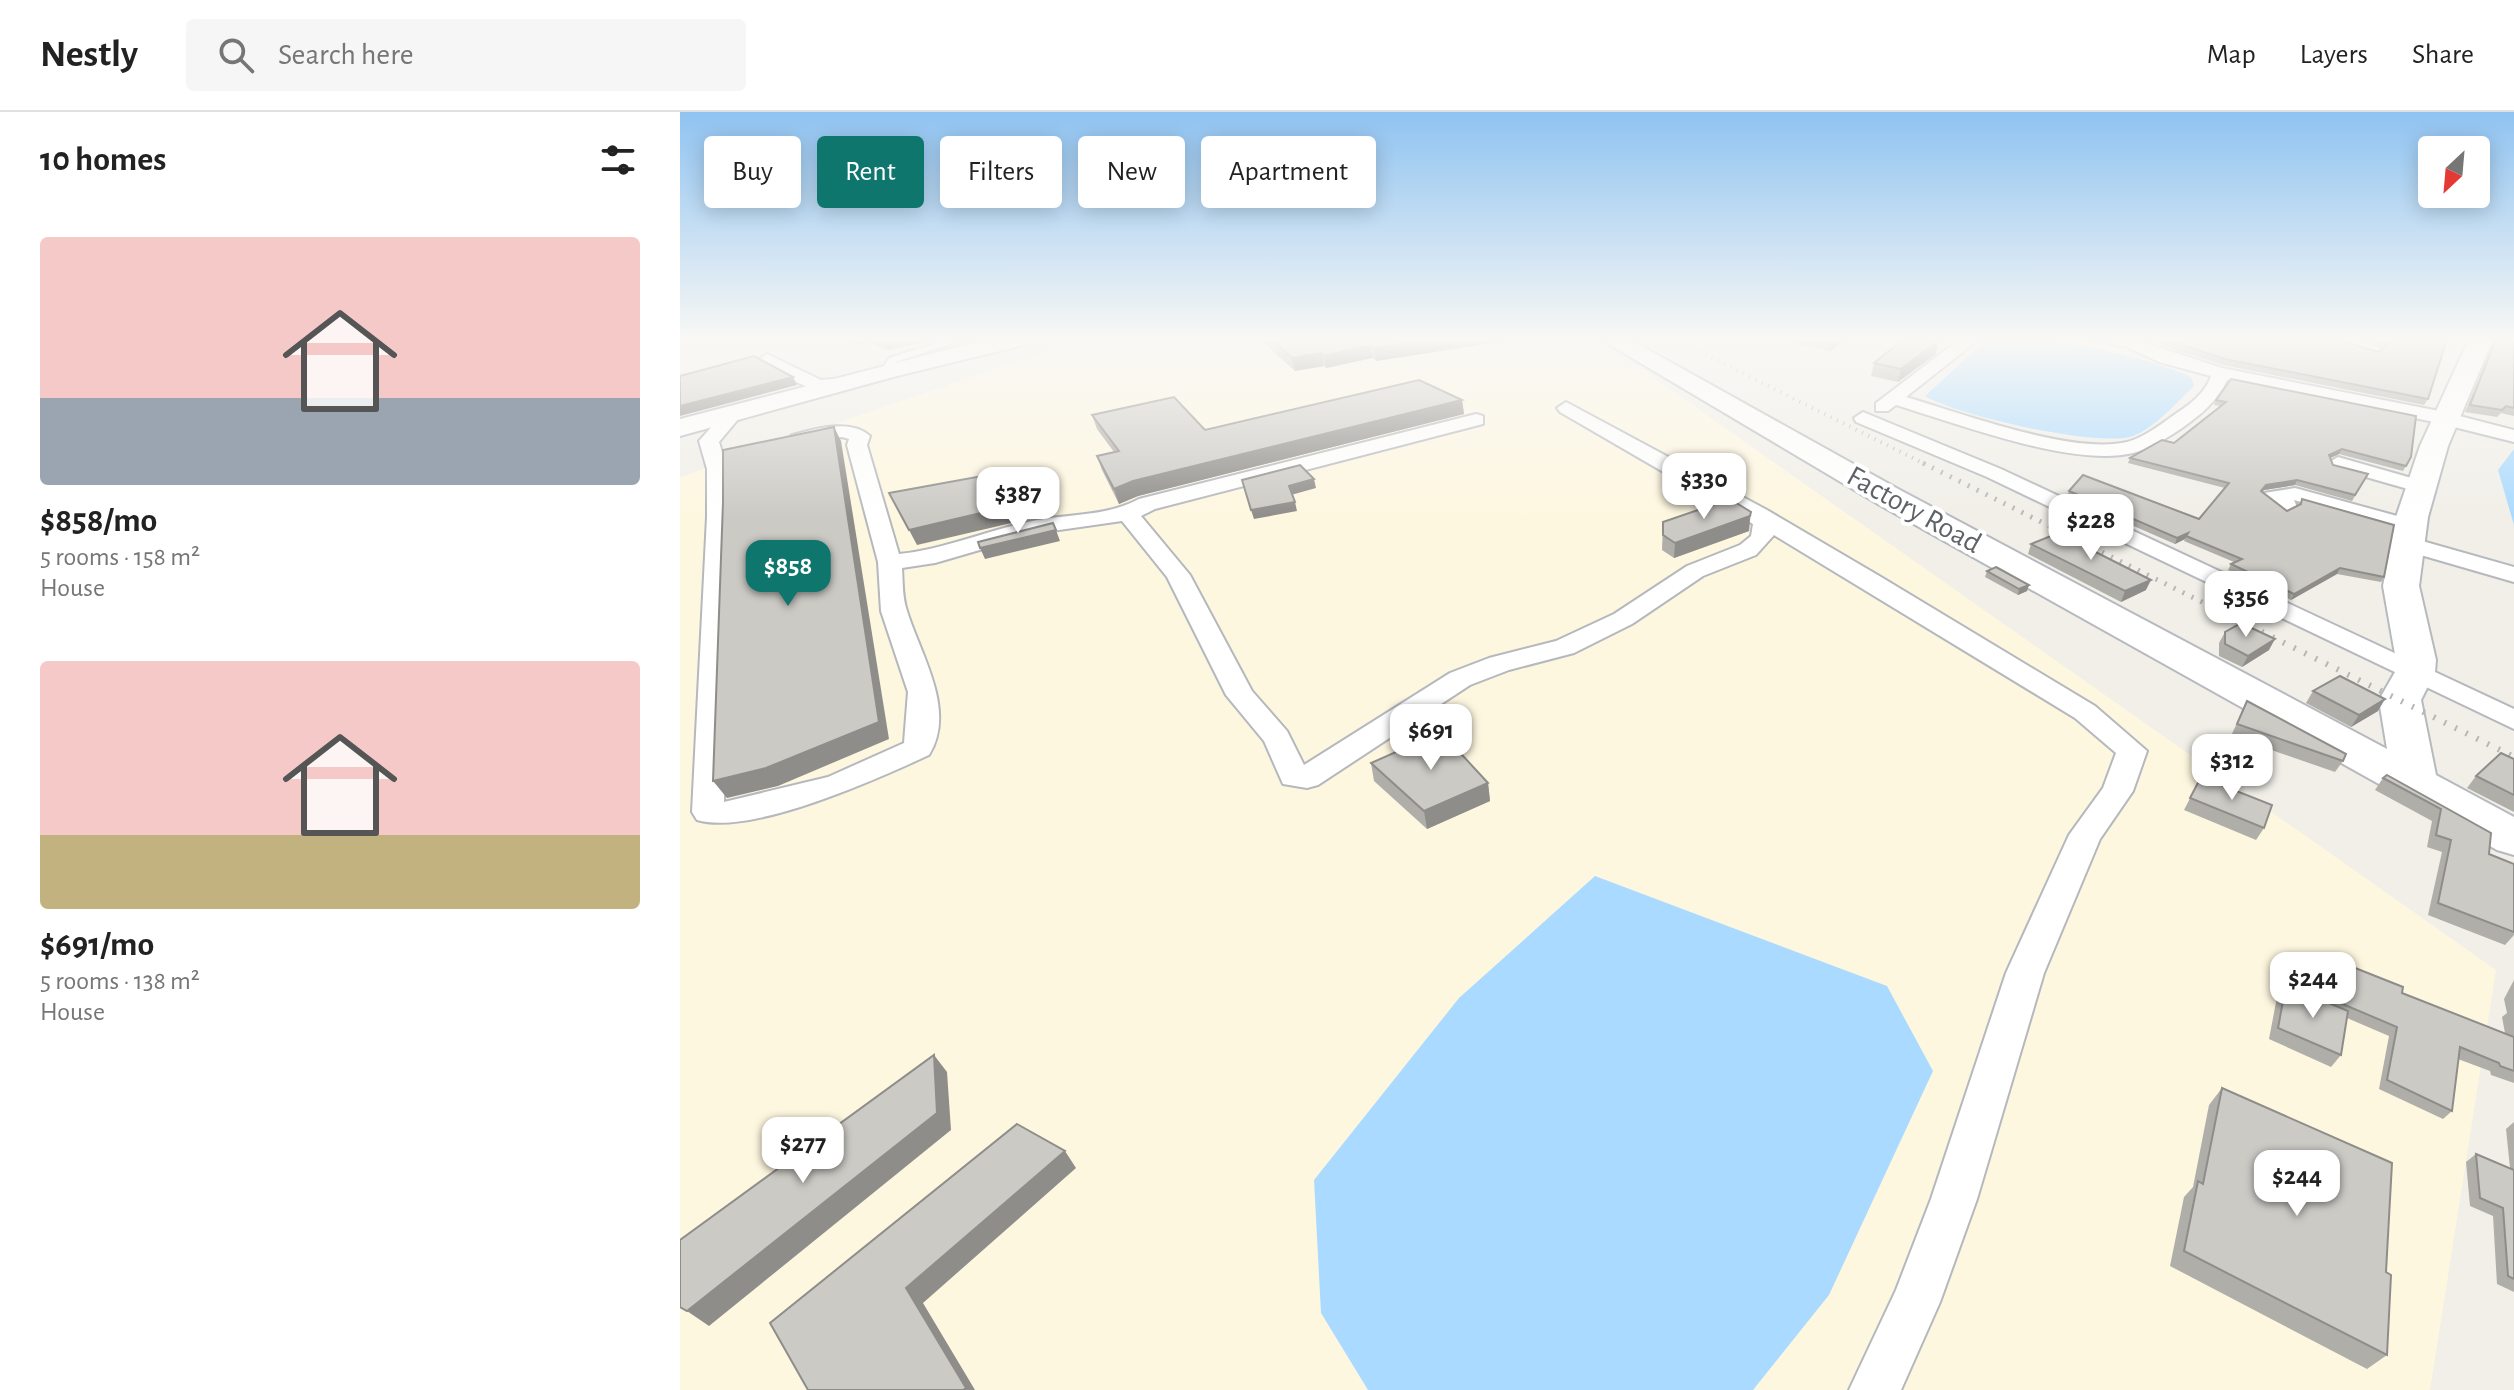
<!DOCTYPE html>
<html lang="en">
<head>
<meta charset="utf-8">
<style>
	body { margin:0; font-family:"Alegreya Sans",sans-serif; background:#f6f6f6; color:#222; height:100vh; display:flex; flex-direction:column; font-size:30px; white-space:nowrap }
	* { box-sizing:border-box; margin:0 }
	p { font-size:26px; color:#767676 }
	.icon { flex:none; width:44px; height:44px; fill:none; stroke:currentColor; stroke-width:2; stroke-linecap:round; stroke-linejoin:round }
	.map { position:relative; flex:1; overflow:hidden }
	.sheet { display:flex; flex-direction:column; background:#fff; width:680px }
	.sheet>* { flex:none }
	.hud { position:absolute; left:24px; top:24px; width:760px; height:72px; display:flex; gap:16px }
	.needle { width:52px; rotate:206deg }
	.fabs { position:absolute; left:1738px; top:24px; display:grid; gap:16px }
	.fabs a { display:grid; place-items:center; width:72px; height:72px; border-radius:8px; background:#fff; box-shadow:0 4px 20px #0003; font-size:40px }
	.price { position:absolute; translate:-50% -68px; padding:0 18px; border-radius:16px; background:#fff; color:#222; font-size:26px; line-height:52px; filter:drop-shadow(0 2px 4px #0008) }
	.price::after { content:''; position:absolute; left:50%; top:48px; width:24px; height:18px; margin-left:-12px; background:inherit; clip-path:polygon(0 0,100% 0,50% 100%) }
	.price.selected { background:#0f766e; color:#fff }
	ul { padding:0; list-style:none }
	li { display:grid; align-content:center; gap:16px; height:424px; padding:0 40px }
	li span { display:grid; place-items:center; height:248px; border-radius:8px; color:#555 }
	li>.icon { margin-inline-start:auto }
	span .icon { width:144px; height:144px; fill:#fffc; stroke-width:1 }
	li b { font-size:34px }
	h2 { display:flex; justify-content:space-between; align-items:center; height:96px; padding:0 40px; font-size:34px }
	.pill { padding:0 28px; border-radius:8px; background:#fff; box-shadow:0 4px 20px #0003; font-size:28px; line-height:72px }
	.pill.selected { background:#0f766e; color:#fff }
	header { display:flex; align-items:center; gap:48px; box-sizing:border-box; height:112px; padding:0 40px; background:#fff; border-bottom:2px solid #e0e0e0 }
	header strong { font-size:38px }
	nav { display:flex; gap:44px; margin-inline-start:auto; font-size:28px }
	.search { width:560px; height:72px; background:#f6f6f6; display:flex; align-items:center; gap:20px; box-sizing:border-box; padding:0 28px; border-radius:8px; color:#767676; font-size:30px }
	main { display:flex; flex:1; min-height:0 }
	.map>svg:first-child { display:block }
	.commercial { fill:#fef7e0 }
	.water { fill:#aadaff }
	.lines { fill:none; stroke-linecap:round; stroke-linejoin:round }
	.lane-casing { stroke:#b5b8bc; stroke-width:4 }
	.street-casing { stroke:#b5b8bc; stroke-width:4 }
	.secondary-casing { stroke:#b6babf; stroke-width:4 }
	.lane { fill:#fff; fill-rule:evenodd }
	.street { fill:#fff; fill-rule:evenodd }
	.secondary { fill:#fff; fill-rule:evenodd }
	.rail-far2 { stroke:#b6b7b8; stroke-width:4; stroke-dasharray:1 6; stroke-linecap:butt }
	.rail-far1 { stroke:#b6b7b8; stroke-width:5; stroke-dasharray:2 8; stroke-linecap:butt }
	.rail { stroke:#b6b7b8; stroke-width:6; stroke-dasharray:2 10; stroke-linecap:butt }
	.wall { fill:#afaea9 }
	.shaded-wall { fill:#8f8d8a }
	.building { fill:#cccac5; stroke:#8f8d8a; stroke-width:2 }
	.labels { text-anchor:middle; dominant-baseline:central; stroke-width:8; stroke-linejoin:round; paint-order:stroke }
	.street-label { font-size:30px; fill:#5f6368; stroke:#fff }
</style>
</head>
<body>
<header>
<strong>Nestly</strong>
<div class="search"><svg class="icon" aria-label="search" viewBox="0 0 24 24"><circle cx="10" cy="10" r="6"/><path d="M15 15l6 6"/></svg>Search here</div>
<nav><a>Map</a><a>Layers</a><a>Share</a></nav>
</header>
<main>
<section class="sheet">
<h2>10 homes<svg class="icon" aria-label="filters" viewBox="0 0 24 24"><path d="M4 7h16M4 17h16"/><circle cx="9" cy="7" r="2"/><circle cx="15" cy="17" r="2"/></svg></h2>
<ul>
<li><span style="background:linear-gradient(#f6c9c9 65%,#9aa5b1 0)"><svg class="icon" aria-label="home" viewBox="0 0 24 24"><path d="M3 11l9-7 9 7M6 9v11h12V9"/></svg></span><div><b>$858/mo</b><p>5 rooms · 158 m²</p><p>House</p></div></li>
<li><span style="background:linear-gradient(#f6c9c9 70%,#c2b280 0)"><svg class="icon" aria-label="home" viewBox="0 0 24 24"><path d="M3 11l9-7 9 7M6 9v11h12V9"/></svg></span><div><b>$691/mo</b><p>5 rooms · 138 m²</p><p>House</p></div></li>
</ul>
</section>
<div class="map">
<svg width="1834" height="1278" viewBox="0 0 1834 1278">
	<rect width="100%" height="100%" fill="#f1efe8"/>
	<!-- commercial -->
	<polygon class="commercial" points="403,227 909,227 964,259 1816,858 1750,1278 0,1278 0,365"/>
	<!-- water -->
	<g class="water">
		<path d="M1307 227C1378 227 1436 237 1503 261L1511 265 1514 274C1497 290 1475 316 1453 324 1418 336 1276 303 1245 284Z"/>
		<polygon points="1834,337 1834,413 1818,358"/>
		<polygon points="915,764 1207,874 1253,959 1149,1183 1073,1278 688,1278 641,1201 634,1068 779,886"/>
	</g>
	<g class="lines">
		<!-- lane casing -->
		<g class="lane-casing">
			<polygon id="lane" points="269,227 284,227 216,250 209,261 201,259 209,246"/>
		</g>
		<!-- street casing -->
		<g class="street-casing">
			<g id="street">
				<path d="M1280 227H1299L1226 285C1281 301 1393 343 1447 330 1463 326 1480 313 1494 303 1509 293 1525 282 1531 264L1479 250 1447 235 1410 227H1470L1465 231 1542 256 1764 300 1834 318V330L1754 310 1547 268C1538 289 1520 303 1502 316 1487 326 1471 336 1453 341 1393 356 1276 311 1216 293L1208 299H1196V291Z"/>
				<polygon points="1644,227 1673,227 1704,238 1696,243"/>
				<path d="M87 242 141 268 163 266 172 271C147 294 105 263 81 251L79 247Z"/>
				<path d="M886 290 1087 398 1201 465 1415 594 1467 639 1453 679 1420 727 1364 861 1297 1087 1260 1190 1221 1278H1169L1216 1178 1251 1087 1326 861 1389 723 1423 676 1436 641 1395 606 1094 423 1076 443 1023 464 952 512 894 541 829 558 790 573 638 673 627 676 603 672 584 629 546 583 487 465 442 409 358 421 255 451 222 456C223 470 222 485 227 499 240 542 277 598 249 643 197 667 71 724 17 708L12 700 27 405V357L19 329 48 296 55 294 64 300 39 330 47 357 49 405 44 690 148 665 224 631 228 580 201 499 198 450 167 333 169 327 162 325 119 333 109 327 112 323C135 317 171 306 190 324L187 333 219 442C267 437 310 417 357 408 391 402 428 404 459 387L796 302 803 304V312L475 397 461 404 510 463 572 579 607 619 624 653 770 561 809 546 876 529 934 502 1007 454 1060 433 1071 424 1073 412 880 300 877 296Z"/>
				<polygon points="1183,300 1321,357 1834,597 1834,617 1307,365 1176,310 1174,306"/>
				<polygon points="1658,345 1749,371 1753,375 1742,381 1651,355 1648,351"/>
				<polygon points="1615,376 1739,410 1742,415 1731,422 1614,388 1617,395 1606,402 1581,386 1584,381"/>
				<polygon points="1728,425 1834,455 1834,470 1720,437 1717,432"/>
			</g>
		</g>
		<!-- secondary casing -->
		<g class="secondary-casing">
			<g id="secondary">
				<polygon points="308,227 351,227 348,232 213,265 0,324 0,307"/>
				<polygon points="920,227 949,227 1220,378 1707,637 1699,588 1715,560 1716,548 1703,474 1716,405 1740,334 1789,227 1813,227 1768,334 1748,405 1739,474 1756,548 1755,560 1741,588 1756,663 1834,705 1834,743 1817,738 1198,392"/>
			</g>
		</g>
		<!-- lane -->
		<use href="#lane" class="lane"/>
		<!-- street -->
		<use href="#street" class="street"/>
		<!-- secondary -->
		<use href="#secondary" class="secondary"/>
		<!-- rail-far2 -->
		<polyline class="rail-far2" points="994,227 1247,353"/>
		<!-- rail-far1 -->
		<polyline class="rail-far1" points="1243,351 1564,511"/>
		<!-- rail -->
		<polyline class="rail" points="1560,509 1834,645"/>
	</g>
	<!-- wall -->
	<g class="wall">
		<polygon points="160,227 258,227 207,238 188,230 176,233"/>
		<polygon points="566,227 837,227 696,249 692,246 646,256 644,254 615,259 581,228 569,230"/>
		<polygon points="1110,227 1168,227 1150,239 1110,230"/>
		<polygon points="1205,227 1251,227 1258,229 1256,242 1218,270 1191,264 1194,251 1220,231"/>
		<polygon points="1482,227 1657,227 1698,240 1704,235 1682,227 1767,227 1748,287 1744,293 1543,253 1480,233"/>
		<polygon points="1815,227 1834,227 1834,304 1821,301 1817,305 1785,300"/>
		<polygon points="782,288 784,302 458,384 439,392 422,358 417,344 434,340 417,317 412,303 525,318"/>
		<polygon points="1536,288 1731,345 1723,359 1659,342 1650,346 1653,353 1688,362 1672,389 1615,373 1584,378 1582,380 1607,399 1619,393 1622,387 1704,465 1701,470 1657,462 1611,488 1548,458 1551,452 1554,450 1504,429 1505,427 1495,432 1387,385 1389,379 1519,407 1545,376 1448,351 1450,346 1494,331 1541,294 1534,293"/>
		<polygon points="1071,400 1069,419 994,446 982,438 983,410"/>
		<polygon points="1351,432 1466,478 1441,490 1348,442"/>
		<polygon points="1307,459 1347,479 1338,483 1305,465"/>
		<polygon points="1545,520 1589,538 1562,555 1539,544 1539,531"/>
		<polygon points="1633,579 1698,599 1671,615 1626,591"/>
		<polygon points="1567,589 1663,649 1655,660 1551,624"/>
		<polygon points="1834,647 1834,700 1787,676 1796,664"/>
		<polygon points="691,651 808,671 810,689 747,717 694,669"/>
		<polygon points="1521,665 1584,716 1576,728 1504,698"/>
		<polygon points="1703,666 1811,721 1809,742 1834,752 1834,823 1825,833 1748,803 1762,740 1747,735 1752,709 1695,678"/>
		<polygon points="1660,850 1722,881 1825,921 1822,905 1827,901 1824,887 1834,868 1834,971 1811,963 1810,959 1778,947 1772,999 1763,1007 1699,977 1709,924 1667,906 1661,943 1651,955 1589,927 1597,885 1606,873 1647,890 1653,859"/>
		<polygon points="1542,976 1706,1160 1707,1243 1687,1257 1490,1154 1504,1085 1513,1075 1529,993"/>
		<polygon points="1834,1010 1834,1180 1817,1172 1813,1104 1790,1094 1786,1050 1796,1042 1830,1056 1826,1017"/>
	</g>
	<!-- shaded-wall -->
	<g class="shaded-wall">
		<polygon points="174,227 187,227 188,230 176,233"/>
		<polygon points="216,227 258,227 207,238 204,230"/>
		<polygon points="754,227 837,227 696,249 694,236"/>
		<polygon points="1158,227 1168,227 1150,239 1151,232"/>
		<polygon points="1258,229 1256,242 1218,270 1221,257"/>
		<polygon points="691,233 692,246 646,256 644,244"/>
		<polygon points="641,241 644,254 615,259 612,246"/>
		<polygon points="113,265 117,273 0,304 0,294"/>
		<polygon points="782,288 784,302 458,384 439,392 434,377 453,369"/>
		<polygon points="154,315 161,329 209,627 98,674 47,686 33,669"/>
		<polygon points="1662,337 1659,342 1646,348 1649,343"/>
		<polygon points="634,367 636,376 611,383 609,374"/>
		<polygon points="1617,368 1615,373 1584,378 1578,384 1586,373"/>
		<polygon points="364,386 370,402 237,433 229,418"/>
		<polygon points="615,390 617,399 574,407 571,398"/>
		<polygon points="1070,404 1069,419 994,446 995,431"/>
		<polygon points="376,418 380,429 305,447 300,436"/>
		<polygon points="1508,421 1505,427 1495,432 1497,426"/>
		<polygon points="1660,456 1657,462 1611,488 1614,482"/>
		<polygon points="1471,468 1466,478 1441,490 1445,479"/>
		<polygon points="1349,473 1347,479 1338,483 1339,477"/>
		<polygon points="1595,527 1589,538 1562,555 1568,544"/>
		<polygon points="1705,587 1698,599 1671,615 1679,603"/>
		<polygon points="808,671 810,689 747,717 744,699"/>
		<polygon points="254,943 267,960 271,1018 29,1214 7,1199"/>
		<polygon points="385,1039 396,1056 243,1191 295,1278 283,1278 226,1176"/>
	</g>
	<!-- building -->
	<g class="building">
		<polygon points="197,227 216,227 204,230"/>
		<polygon points="592,227 754,227 694,236 691,233 644,244 641,241 612,246"/>
		<polygon points="1132,227 1158,227 1151,232"/>
		<polygon points="1224,227 1251,227 1258,229 1221,257 1194,251"/>
		<polygon points="1484,227 1657,227 1698,240 1710,231 1701,227 1767,227 1748,287 1545,247"/>
		<polygon points="1816,227 1834,227 1834,296 1826,294 1822,298 1790,293"/>
		<polygon points="74,244 113,265 0,294 0,264"/>
		<polygon points="1551,267 1736,304 1731,345 1726,354 1662,337 1649,343 1653,353 1688,362 1675,383 1617,368 1586,373 1581,379 1607,399 1621,392 1622,387 1714,413 1704,465 1660,456 1614,482 1551,452 1562,447 1506,424 1508,421 1497,426 1389,379 1403,363 1519,407 1549,371 1450,346 1482,328 1494,331 1546,290 1536,288"/>
		<polygon points="739,268 782,288 453,369 434,377 417,344 439,339 412,303 494,285 525,318"/>
		<polygon points="154,315 199,610 86,656 33,669 43,390 43,338"/>
		<polygon points="620,353 634,367 609,374 615,390 571,398 562,368"/>
		<polygon points="335,358 364,386 229,418 209,381"/>
		<polygon points="1050,387 1071,400 1070,404 995,431 983,423 983,410"/>
		<polygon points="373,411 376,418 300,436 298,430"/>
		<polygon points="1378,421 1471,468 1445,479 1351,432"/>
		<polygon points="1316,455 1349,473 1339,477 1307,459"/>
		<polygon points="1561,511 1595,527 1568,544 1545,532 1545,520"/>
		<polygon points="1660,564 1705,587 1679,603 1633,579"/>
		<polygon points="1567,589 1666,642 1663,649 1557,612"/>
		<polygon points="761,620 808,671 744,699 691,651"/>
		<polygon points="1821,641 1834,647 1834,683 1796,664"/>
		<polygon points="1707,663 1811,721 1809,742 1834,752 1834,820 1758,791 1771,728 1756,723 1761,697 1703,666"/>
		<polygon points="1521,665 1592,693 1584,716 1510,686"/>
		<polygon points="1660,850 1723,875 1722,881 1834,925 1834,959 1820,954 1819,951 1780,935 1772,999 1707,968 1717,915 1653,888"/>
		<polygon points="1606,873 1668,899 1661,943 1598,916"/>
		<polygon points="254,943 257,1001 7,1199 0,1195 0,1128"/>
		<polygon points="1542,976 1712,1051 1706,1160 1711,1163 1707,1243 1504,1139 1518,1069 1523,1072"/>
		<polygon points="337,1012 385,1039 226,1176 286,1276 283,1278 128,1278 90,1211"/>
		<polygon points="1796,1042 1834,1058 1834,1167 1828,1164 1823,1096 1800,1086"/>
	</g>
	<!-- sky -->
	<linearGradient id="sky" x2="0" y2="1"><stop stop-color="#8fc3f1"/><stop offset="0.56" stop-color="#f9f8f5"/><stop offset="1" stop-color="#f9f8f5" stop-opacity="0"/></linearGradient>
	<rect width="1834" height="406" fill="url(#sky)"/>
	<g class="labels">
		<!-- street labels -->
		<g class="street-label">
			<text transform="translate(1234 398) rotate(29)">Factory Road</text>
		</g>
	</g>
</svg>
<div class="fabs">
<a><svg class="needle" viewBox="-14 -14 28 28"><path d="M0-13l5 13h-10z" fill="#e53935"/><path d="M0 13l5-13h-10z" fill="#767676"/></svg></a>
</div>
<b class="price" style="left:1024px;top:409px">$330</b>
<b class="price" style="left:338px;top:423px">$387</b>
<b class="price" style="left:1411px;top:450px">$228</b>
<b class="price selected" style="left:108px;top:496px">$858</b>
<b class="price" style="left:1566px;top:527px">$356</b>
<b class="price" style="left:751px;top:660px">$691</b>
<b class="price" style="left:1552px;top:690px">$312</b>
<b class="price" style="left:1633px;top:908px">$244</b>
<b class="price" style="left:123px;top:1073px">$277</b>
<b class="price" style="left:1617px;top:1106px">$244</b>
<div class="hud">
<a class="pill">Buy</a>
<a class="pill selected">Rent</a>
<a class="pill">Filters</a>
<a class="pill">New</a>
<a class="pill">Apartment</a>
</div>
</div>
</main>
</body>
</html>
